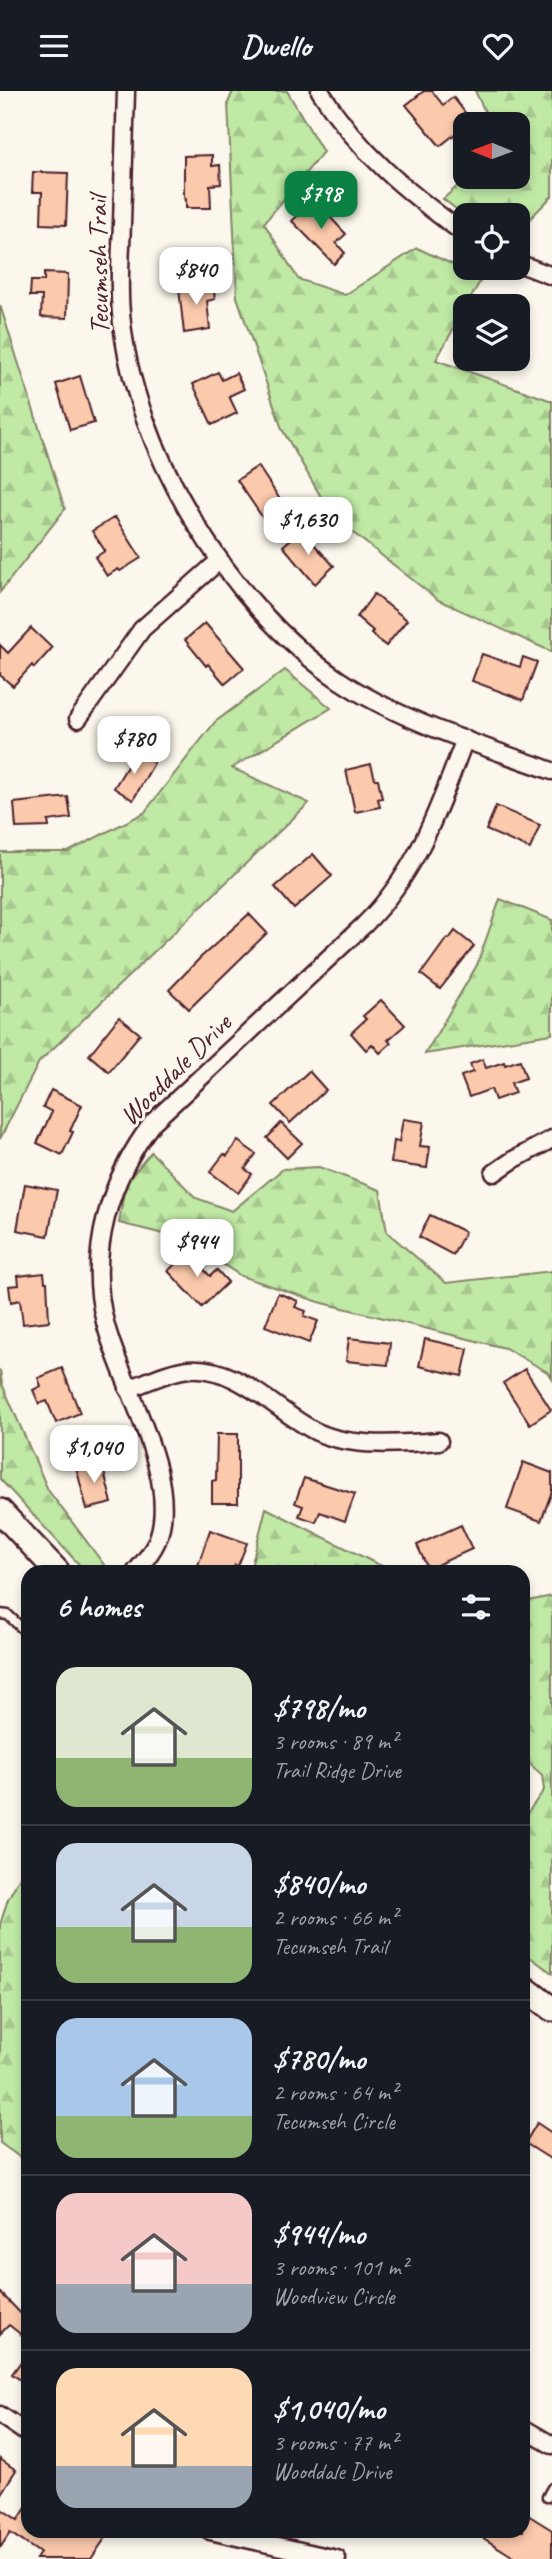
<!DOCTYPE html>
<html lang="en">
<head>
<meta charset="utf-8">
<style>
	body { margin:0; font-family:Caveat,sans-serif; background:#20242c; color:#f1f3f6; height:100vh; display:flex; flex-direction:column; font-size:26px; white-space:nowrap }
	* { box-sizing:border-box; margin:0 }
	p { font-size:23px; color:#9ea1a6 }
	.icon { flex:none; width:38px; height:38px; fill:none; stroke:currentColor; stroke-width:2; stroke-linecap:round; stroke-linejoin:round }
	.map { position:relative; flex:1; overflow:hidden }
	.panel { position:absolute; left:21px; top:1474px; width:509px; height:973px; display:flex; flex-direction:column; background:#171b24; border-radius:21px; box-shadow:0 4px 10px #0003 }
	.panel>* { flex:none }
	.needle { width:46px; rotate:271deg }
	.controls { position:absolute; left:453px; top:21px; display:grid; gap:14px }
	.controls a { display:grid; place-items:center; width:77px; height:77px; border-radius:14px; background:#171b24; box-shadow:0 4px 10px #0003; font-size:35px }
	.price { position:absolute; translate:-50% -60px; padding:0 16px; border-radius:14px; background:#fff; color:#222; font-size:23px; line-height:46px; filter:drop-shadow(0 2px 4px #0008) }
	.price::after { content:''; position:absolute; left:50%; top:42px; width:21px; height:16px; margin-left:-10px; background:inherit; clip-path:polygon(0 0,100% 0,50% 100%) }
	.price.selected { background:#0b8043; color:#fff }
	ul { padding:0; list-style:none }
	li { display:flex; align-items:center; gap:21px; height:175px; padding:0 35px }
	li+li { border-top:2px solid #363941 }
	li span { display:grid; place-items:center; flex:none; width:196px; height:140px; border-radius:21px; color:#555 }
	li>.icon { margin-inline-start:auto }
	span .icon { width:84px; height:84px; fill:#fffc; stroke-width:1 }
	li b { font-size:30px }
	h2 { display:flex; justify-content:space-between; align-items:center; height:84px; padding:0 35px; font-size:30px }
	header { display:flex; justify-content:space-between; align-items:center; height:91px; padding:0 35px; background:#171b24; font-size:32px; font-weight:800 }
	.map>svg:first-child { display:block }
	.forest { fill:url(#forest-firs); stroke:#848468; stroke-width:2 }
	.building { fill:#fbc9ab; stroke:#4a1f2b; stroke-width:2 }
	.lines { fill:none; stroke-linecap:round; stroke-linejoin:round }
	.lane-casing { stroke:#4a1f2b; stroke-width:13 }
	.street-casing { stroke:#4a1f2b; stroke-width:21 }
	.secondary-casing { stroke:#4a1f2b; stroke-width:28 }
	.lane { stroke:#fbf7ec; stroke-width:8 }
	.street { stroke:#fbf7ec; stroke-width:16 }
	.secondary { stroke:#fbf7ec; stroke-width:23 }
	.labels { text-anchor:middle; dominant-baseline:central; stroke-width:6; stroke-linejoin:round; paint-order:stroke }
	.street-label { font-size:28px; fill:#4a1f2b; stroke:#fbf7ec }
</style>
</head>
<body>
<header><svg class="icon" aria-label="menu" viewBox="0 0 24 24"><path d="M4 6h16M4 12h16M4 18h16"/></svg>Dwello<svg class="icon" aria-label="heart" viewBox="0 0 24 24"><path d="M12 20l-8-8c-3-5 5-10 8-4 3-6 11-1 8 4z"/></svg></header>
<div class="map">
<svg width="552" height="2468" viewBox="0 0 552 2468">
	<defs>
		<pattern id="forest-firs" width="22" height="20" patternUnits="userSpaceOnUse" patternTransform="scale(1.75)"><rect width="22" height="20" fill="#bfe9a5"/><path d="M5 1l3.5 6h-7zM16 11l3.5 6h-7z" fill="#a6c78e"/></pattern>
	</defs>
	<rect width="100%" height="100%" fill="#fbf7ec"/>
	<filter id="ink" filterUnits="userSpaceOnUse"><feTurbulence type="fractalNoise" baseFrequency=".0143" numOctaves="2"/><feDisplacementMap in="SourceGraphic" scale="14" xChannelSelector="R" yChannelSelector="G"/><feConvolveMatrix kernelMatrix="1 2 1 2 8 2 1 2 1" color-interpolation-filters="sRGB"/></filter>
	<g filter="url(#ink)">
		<!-- forest -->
		<g class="forest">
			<polygon points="233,0 287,0 323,61 264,132 298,188 345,204 417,157 482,187 436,269 552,310 552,561 438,509 332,425 282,338 237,206 228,12"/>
			<polygon points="475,0 552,0 552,105 518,140 518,124 465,125 443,108 468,86 518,86 518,33 491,33"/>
			<polygon points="0,214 65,418 0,501"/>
			<polygon points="285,579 331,617 232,677 309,712 39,971 0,1048 0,761 68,761 144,722 215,631"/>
			<polygon points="500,808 552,829 552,943 425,963 477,874"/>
			<polygon points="151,1061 196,1107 232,1120 283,1078 319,1076 380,1099 387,1141 446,1192 552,1180 552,1287 549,1282 505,1257 319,1211 241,1185 184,1148 119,1132 125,1093"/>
			<polygon points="0,1279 2,1293 48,1399 105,1475 98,1480 85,1480 0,1388"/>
			<polygon points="266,1417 377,1473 396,1480 250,1480"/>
			<polygon points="552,1505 552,1882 523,1861 523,1728 544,1699 542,1684 523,1667 523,1511"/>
			<polygon points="28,1771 28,2072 0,2052 0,1834 8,1808"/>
		</g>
		<!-- building -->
		<g class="building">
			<polygon points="424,0 432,0 443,14 453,6 467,24 456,33 460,39 440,55 406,14"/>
			<polygon points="212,64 212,75 220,74 221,93 210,94 211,117 186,117 186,108 184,107 184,65"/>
			<polygon points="33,81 68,82 66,134 41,133 42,101 32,101"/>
			<polygon points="314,109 346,143 336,152 345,162 334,173 292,130"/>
			<polygon points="44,182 68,183 67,227 41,226 42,205 30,205 31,190 44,190"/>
			<polygon points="213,193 215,208 207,210 210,238 184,242 179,197"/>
			<polygon points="218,281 222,289 236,282 244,298 229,305 237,322 212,334 193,293"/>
			<polygon points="80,285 94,332 70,339 56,293"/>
			<polygon points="258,375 285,416 265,430 237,389"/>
			<polygon points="115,426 141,467 120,480 118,478 107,485 95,466 105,460 92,440"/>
			<polygon points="301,439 334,475 315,493 283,455"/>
			<polygon points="374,503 407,529 386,555 371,543 373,540 357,526"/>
			<polygon points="205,532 244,577 225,593 208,573 206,575 185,549"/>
			<polygon points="31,537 52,557 34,577 32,574 13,595 0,584 0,554 8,562"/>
			<polygon points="482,563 520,576 523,566 537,571 523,609 472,590"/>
			<polygon points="136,661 154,672 133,709 114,697"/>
			<polygon points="371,673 375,688 378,688 382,707 378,708 380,716 355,721 346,679"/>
			<polygon points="68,706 71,727 48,730 49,736 16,737 14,712"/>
			<polygon points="496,715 540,734 530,758 486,739"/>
			<polygon points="313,763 332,785 294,818 275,796"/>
			<polygon points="249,823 267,842 189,918 169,899 200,867"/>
			<polygon points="455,840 474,855 440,898 421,883 447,847 449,848"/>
			<polygon points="381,909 405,934 388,949 391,952 380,962 372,953 366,959 351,942 366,928 363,925"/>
			<polygon points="119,926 140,943 109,981 89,964"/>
			<polygon points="483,968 486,977 504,971 505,974 520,969 526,987 511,992 515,1002 495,1009 491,998 469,1006 461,985 473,981 470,973"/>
			<polygon points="309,980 326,999 290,1032 273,1014"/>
			<polygon points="51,999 82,1014 70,1040 73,1041 62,1064 37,1052 52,1021 43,1016"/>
			<polygon points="403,1028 424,1031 420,1055 430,1056 427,1077 391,1072 394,1050 399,1051"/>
			<polygon points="281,1032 302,1052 287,1067 267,1047"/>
			<polygon points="238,1050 256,1063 245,1078 252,1083 238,1102 210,1081 224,1063 227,1065"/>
			<polygon points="25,1093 57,1099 48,1145 17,1139"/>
			<polygon points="430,1124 465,1141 453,1164 419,1146"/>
			<polygon points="188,1161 210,1185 217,1179 228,1191 202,1216 168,1180"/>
			<polygon points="44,1182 45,1191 47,1191 49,1230 23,1233 20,1209 11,1211 9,1195 19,1194 18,1185"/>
			<polygon points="278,1202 298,1210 295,1216 306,1220 304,1225 318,1230 309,1252 265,1235"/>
			<polygon points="349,1247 390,1252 388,1274 346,1270"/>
			<polygon points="425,1248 468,1258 462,1285 419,1275"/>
			<polygon points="62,1277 80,1322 56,1332 47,1310 39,1313 33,1299 41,1295 38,1287"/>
			<polygon points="525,1278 551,1319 530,1333 503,1292"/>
			<polygon points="217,1343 238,1343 238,1412 212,1412 212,1390 216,1389"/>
			<polygon points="101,1369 112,1412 87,1418 76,1376"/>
			<polygon points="523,1371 552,1382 552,1400 541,1430 507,1418"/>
			<polygon points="304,1387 355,1403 345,1430 320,1421 316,1431 299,1425 303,1415 295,1412"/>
			<polygon points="461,1434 472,1458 428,1478 417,1454"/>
			<polygon points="210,1439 247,1452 238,1475 235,1474 233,1480 196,1480"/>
			<polygon points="537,2032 552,2042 552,2069 525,2052"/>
			<polygon points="0,2201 28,2230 28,2249 9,2234 0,2243"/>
			<polygon points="28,2261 28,2294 12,2283"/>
			<polygon points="0,2368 16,2379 0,2404"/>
			<polygon points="28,2414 28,2440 110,2440 91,2468 36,2468 40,2462 10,2442 0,2457 0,2417 18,2429"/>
			<polygon points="523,2421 552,2439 552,2468 517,2468 472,2440 523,2440"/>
		</g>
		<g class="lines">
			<!-- lane casing -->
			<g class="lane-casing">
				<g id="lane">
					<polyline points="0,1523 8,1524 28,1543"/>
					<polyline points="547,2406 552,2397"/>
				</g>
			</g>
			<!-- street casing -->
			<g class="street-casing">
				<g id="street">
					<path d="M126 0C125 44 123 88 122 132 121 162 118 192 121 222 132 356 228 514 339 589 402 631 481 654 552 680"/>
					<path d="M320 0C359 62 407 101 466 144"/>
					<polyline points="518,172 552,185"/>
					<polyline points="78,628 142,538 220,469"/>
					<polyline points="494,1082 513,1069 552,1048"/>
					<path d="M128 1298C147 1291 169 1280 189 1278 239 1275 275 1320 317 1341 351 1357 402 1353 439 1350"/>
					<path d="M136 1480C144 1471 152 1461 157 1450 182 1387 120 1294 105 1231 87 1161 110 1087 153 1031L364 834C419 779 438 718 465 648"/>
					<polyline points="0,2324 28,2343"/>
					<polyline points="523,2337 552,2354"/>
					<polyline points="210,2440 337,2468"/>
				</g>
			</g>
			<!-- secondary casing -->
			<g class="secondary-casing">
				<g id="secondary">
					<polyline points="0,1420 57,1480"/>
					<polyline points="523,1896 552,1918"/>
				</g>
			</g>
			<!-- lane -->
			<use href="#lane" class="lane"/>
			<!-- street -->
			<use href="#street" class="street"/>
			<!-- secondary -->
			<use href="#secondary" class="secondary"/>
		</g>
	</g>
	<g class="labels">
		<!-- street labels -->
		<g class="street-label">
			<text transform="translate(98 174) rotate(-91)">Tecumseh Trail</text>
			<text transform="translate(175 978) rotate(-45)">Wooddale Drive</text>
		</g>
	</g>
</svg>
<div class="controls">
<a><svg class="needle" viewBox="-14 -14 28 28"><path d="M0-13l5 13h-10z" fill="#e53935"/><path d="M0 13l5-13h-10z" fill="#9ea1a6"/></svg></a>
<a><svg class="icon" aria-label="locate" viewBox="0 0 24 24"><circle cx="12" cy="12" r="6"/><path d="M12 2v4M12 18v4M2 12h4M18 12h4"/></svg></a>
<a><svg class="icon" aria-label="layers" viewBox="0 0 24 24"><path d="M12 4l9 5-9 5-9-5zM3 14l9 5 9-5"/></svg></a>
</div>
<b class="price selected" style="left:321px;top:140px">$798</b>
<b class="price" style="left:196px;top:216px">$840</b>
<b class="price" style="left:308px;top:466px">$1,630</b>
<b class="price" style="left:134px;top:685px">$780</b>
<b class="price" style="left:197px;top:1188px">$944</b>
<b class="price" style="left:94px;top:1394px">$1,040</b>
<section class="panel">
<h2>6 homes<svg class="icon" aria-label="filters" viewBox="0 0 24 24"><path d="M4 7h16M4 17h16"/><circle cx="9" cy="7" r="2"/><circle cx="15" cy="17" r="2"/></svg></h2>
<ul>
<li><span style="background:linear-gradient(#dfe7d0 65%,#8fb573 0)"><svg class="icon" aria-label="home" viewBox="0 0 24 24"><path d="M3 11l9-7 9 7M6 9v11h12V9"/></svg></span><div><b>$798/mo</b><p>3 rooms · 89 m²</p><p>Trail Ridge Drive</p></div></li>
<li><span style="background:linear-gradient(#c9d6e8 60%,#8fb573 0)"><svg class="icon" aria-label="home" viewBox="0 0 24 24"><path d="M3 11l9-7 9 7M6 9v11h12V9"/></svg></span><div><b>$840/mo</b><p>2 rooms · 66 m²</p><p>Tecumseh Trail</p></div></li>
<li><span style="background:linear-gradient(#a9c7e8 70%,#8fb573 0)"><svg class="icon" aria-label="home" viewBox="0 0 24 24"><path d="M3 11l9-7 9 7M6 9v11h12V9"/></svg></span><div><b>$780/mo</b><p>2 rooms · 64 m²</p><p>Tecumseh Circle</p></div></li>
<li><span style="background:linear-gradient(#f6c9c9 65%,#9aa5b1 0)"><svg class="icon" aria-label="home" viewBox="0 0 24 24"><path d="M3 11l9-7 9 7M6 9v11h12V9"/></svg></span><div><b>$944/mo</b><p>3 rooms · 101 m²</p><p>Woodview Circle</p></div></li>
<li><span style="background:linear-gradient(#ffd9b3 70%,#9aa5b1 0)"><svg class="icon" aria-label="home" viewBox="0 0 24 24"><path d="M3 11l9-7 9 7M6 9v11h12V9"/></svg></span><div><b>$1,040/mo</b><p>3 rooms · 77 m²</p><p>Wooddale Drive</p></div></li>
</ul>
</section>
</div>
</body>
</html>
